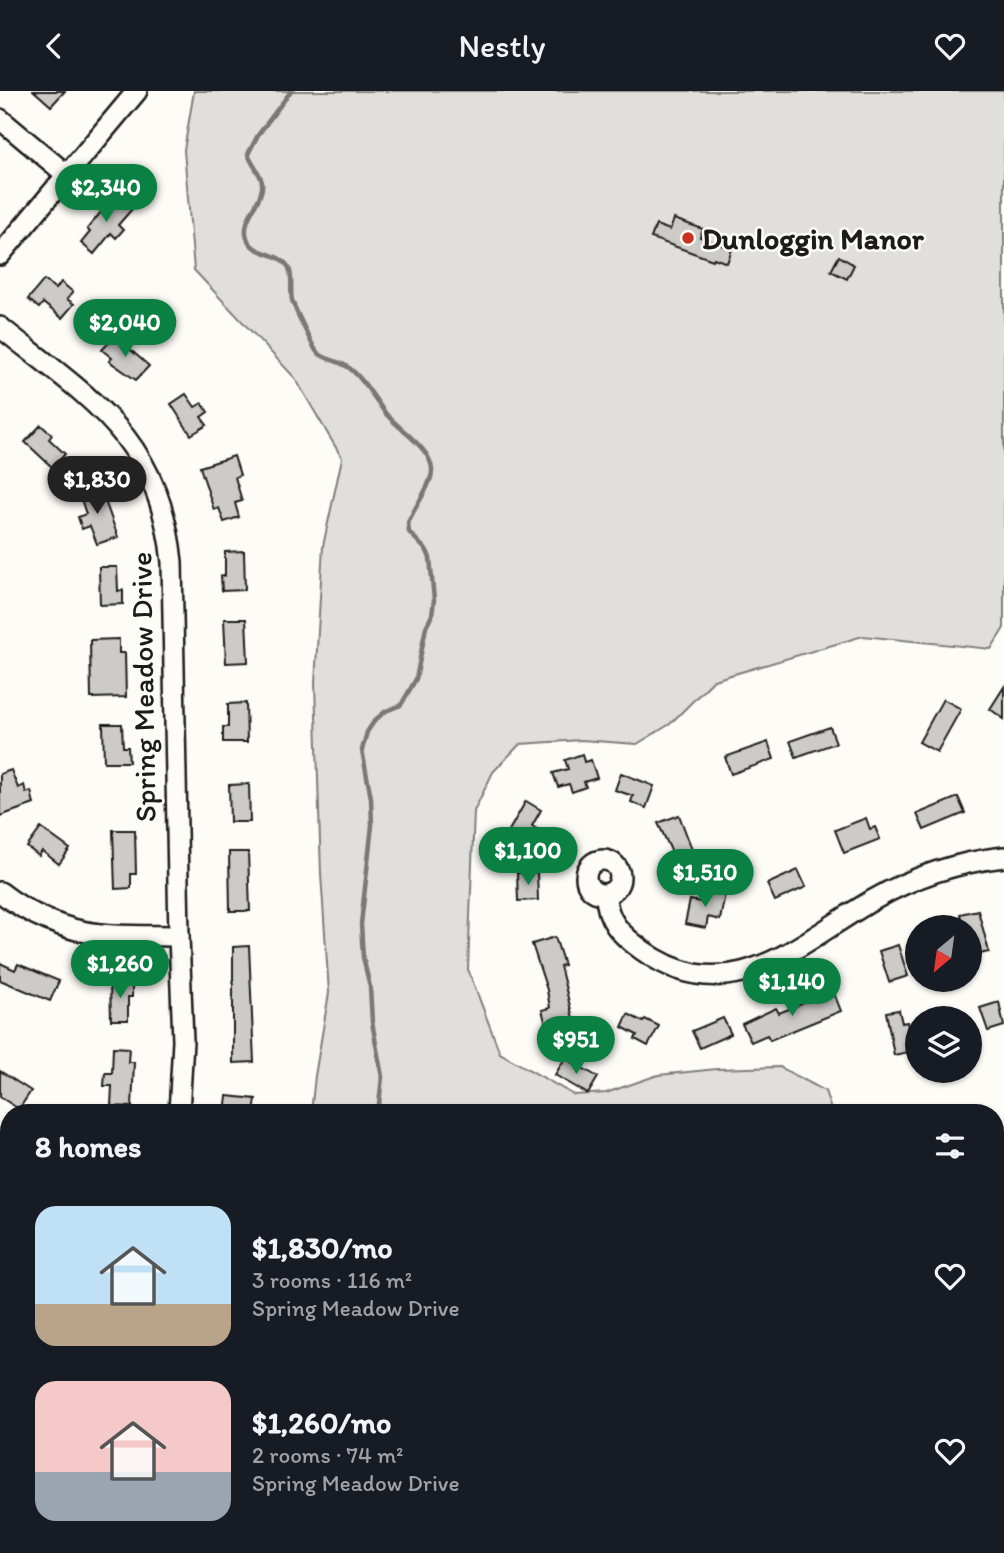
<!DOCTYPE html>
<html lang="en">
<head>
<meta charset="utf-8">
<style>
	body { margin:0; font-family:Itim,sans-serif; background:#242831; color:#f1f3f6; height:100vh; display:flex; flex-direction:column; font-size:26px; white-space:nowrap }
	* { box-sizing:border-box; margin:0 }
	p { font-size:23px; color:#9ea1a6 }
	.icon { flex:none; width:38px; height:38px; fill:none; stroke:currentColor; stroke-width:2; stroke-linecap:round; stroke-linejoin:round }
	.map { position:relative; flex:1; overflow:hidden }
	.details { position:absolute; left:0px; top:1013px; width:1004px; height:450px; display:flex; flex-direction:column; background:#171b24; border-radius:28px 28px 0 0; box-shadow:0 2px 5px #0004 }
	.details>* { flex:none }
	.needle { width:46px; rotate:209deg }
	.fabs { position:absolute; left:905px; top:824px; display:grid; gap:14px }
	.fabs a { display:grid; place-items:center; width:77px; height:77px; border-radius:50%; background:#171b24; box-shadow:0 2px 5px #0004; font-size:35px }
	.price { position:absolute; translate:-50% -60px; padding:0 16px; border-radius:24px; background:#0b8043; color:#fff; font-size:23px; line-height:46px; filter:drop-shadow(0 2px 4px #0008) }
	.price::after { content:''; position:absolute; left:50%; top:42px; width:21px; height:16px; margin-left:-10px; background:inherit; clip-path:polygon(0 0,100% 0,50% 100%) }
	.price.selected { background:#222; color:#fff }
	ul { padding:0; list-style:none }
	li { display:flex; align-items:center; gap:21px; height:175px; padding:0 35px }
	li span { display:grid; place-items:center; flex:none; width:196px; height:140px; border-radius:21px; color:#555 }
	li>.icon { margin-inline-start:auto }
	span .icon { width:84px; height:84px; fill:#fffc; stroke-width:1 }
	li b { font-size:30px }
	h2 { display:flex; justify-content:space-between; align-items:center; height:84px; padding:0 35px; font-size:30px }
	header { display:flex; justify-content:space-between; align-items:center; height:91px; padding:0 35px; background:#171b24; font-size:32px; font-weight:600 }
	.map>svg:first-child { display:block }
	.green { fill:#e0dfdb; stroke:#7e7e7c; stroke-width:2 }
	.lines { fill:none; stroke-linecap:round; stroke-linejoin:round }
	.stream { stroke:#797876; stroke-width:4.5 }
	.building { fill:#cccbc8; stroke:#1c1c1c; stroke-width:2 }
	.minor-casing { stroke:#1c1c1c; stroke-width:24 }
	.minor { stroke:#fdfcf7; stroke-width:19 }
	.poi-dot { fill:#c8321e; stroke:#fdfcf7; stroke-width:2.5 }
	.labels { text-anchor:middle; dominant-baseline:central; stroke-width:5; stroke-linejoin:round; paint-order:stroke }
	.poi-label { font-size:30px; font-weight:bold; fill:#1c1c1c; stroke:#fdfcf7; text-anchor:start }
	.street-label { font-size:30px; fill:#1c1c1c; stroke:#fdfcf7 }
</style>
</head>
<body>
<header><svg class="icon" aria-label="back" viewBox="0 0 24 24"><path d="M15 5l-7 7 7 7"/></svg>Nestly<svg class="icon" aria-label="heart" viewBox="0 0 24 24"><path d="M12 20l-8-8c-3-5 5-10 8-4 3-6 11-1 8 4z"/></svg></header>
<div class="map">
<svg width="1004" height="1462" viewBox="0 0 1004 1462">
	<rect width="100%" height="100%" fill="#fdfcf7"/>
	<filter id="ink" filterUnits="userSpaceOnUse"><feTurbulence type="fractalNoise" baseFrequency=".0143" numOctaves="2"/><feDisplacementMap in="SourceGraphic" scale="14" xChannelSelector="R" yChannelSelector="G"/><feConvolveMatrix kernelMatrix="1 2 1 2 8 2 1 2 1" color-interpolation-filters="sRGB"/></filter>
	<g filter="url(#ink)">
		<!-- green -->
		<g class="green">
			<polygon points="194,0 1004,0 1004,537 991,558 863,545 714,589 670,633 637,653 581,649 520,653 493,681 474,720 468,878 500,962 574,1004 606,1002 658,984 717,978 780,976 825,1000 832,1022 311,1022 315,985 329,902 321,783 315,592 323,455 342,367 295,287 194,179 184,59"/>
			<polygon points="124,1454 208,1454 202,1462 123,1462"/>
		</g>
		<g class="lines">
			<!-- stream -->
			<g class="stream">
				<path d="M291 0 258 44 248 63C252 75 264 85 262 97 260 114 241 128 247 147 253 165 280 160 289 177 293 186 290 199 292 209 293 214 314 258 317 261 327 271 341 268 354 281 367 293 375 309 386 323 399 338 433 359 432 380 432 394 413 418 408 432L409 441 427 460 430 467 434 509 432 524 426 536 416 588 401 614 386 620 375 629 367 641 362 659 371 707 372 734 361 833 363 866 370 896 372 931 382 986 378 1022"/>
				<polyline points="161,1462 167,1454"/>
			</g>
		</g>
		<!-- building -->
		<g class="building">
			<polygon points="34,0 65,0 51,15"/>
			<polygon points="115,104 132,118 118,134 123,139 116,147 111,142 94,163 81,152 90,141 87,138"/>
			<polygon points="674,128 703,138 700,146 732,158 727,172 714,167 713,169 651,147 656,134 670,139"/>
			<polygon points="839,165 854,174 847,188 831,180"/>
			<polygon points="44,189 56,198 61,191 73,201 67,208 74,213 62,227 43,212 39,217 28,208"/>
			<polygon points="115,245 149,275 136,289 109,270 112,267 102,259"/>
			<polygon points="186,303 195,316 202,312 208,321 201,326 207,334 191,344 171,313"/>
			<polygon points="41,334 52,344 49,348 65,363 53,377 25,351"/>
			<polygon points="234,365 240,384 235,386 242,410 235,412 239,426 224,431 219,417 214,419 200,376"/>
			<polygon points="93,394 98,406 103,404 118,446 97,453 90,435 82,438 78,426 86,423 78,399"/>
			<polygon points="244,460 245,499 222,500 221,485 225,485 225,461"/>
			<polygon points="99,476 117,476 118,500 123,499 123,513 100,514"/>
			<polygon points="224,528 246,528 248,571 226,572"/>
			<polygon points="119,548 119,562 125,562 126,606 91,607 90,549"/>
			<polygon points="1004,596 1004,628 990,618"/>
			<polygon points="943,608 961,618 937,661 919,651"/>
			<polygon points="246,612 247,651 223,651 223,636 228,636 228,613"/>
			<polygon points="103,633 122,633 123,656 128,656 129,671 104,671"/>
			<polygon points="830,636 836,652 796,666 790,650"/>
			<polygon points="768,651 774,668 731,683 725,666"/>
			<polygon points="582,663 584,671 591,669 597,687 584,691 586,696 572,701 569,693 558,696 553,682 568,678 565,669"/>
			<polygon points="11,679 18,697 24,694 26,702 31,700 34,713 0,725 0,683"/>
			<polygon points="621,682 654,695 646,717 631,711 633,705 615,699"/>
			<polygon points="249,693 250,731 230,731 229,694"/>
			<polygon points="958,706 965,722 924,739 917,723"/>
			<polygon points="526,710 541,719 532,735 537,738 527,755 507,743"/>
			<polygon points="679,724 693,761 675,768 658,732"/>
			<polygon points="866,727 870,738 875,736 880,748 844,762 835,739"/>
			<polygon points="41,737 70,758 59,773 42,760 39,765 27,756"/>
			<polygon points="113,739 135,739 136,783 131,783 131,797 115,798"/>
			<polygon points="229,761 248,761 250,820 230,820"/>
			<polygon points="798,779 806,796 775,810 767,793"/>
			<polygon points="537,781 538,809 518,810 517,782"/>
			<polygon points="704,799 725,803 720,829 708,826 706,837 685,833 690,809 701,811"/>
			<polygon points="978,819 989,861 970,865 970,836 963,836 960,823"/>
			<polygon points="555,846 564,874 560,875 576,939 549,945 542,919 550,917 547,899 532,853"/>
			<polygon points="898,854 908,885 889,891 879,860"/>
			<polygon points="249,855 254,971 233,972 233,856"/>
			<polygon points="0,872 15,879 18,873 59,890 50,910 0,889"/>
			<polygon points="110,892 132,892 132,906 128,906 128,929 111,929"/>
			<polygon points="833,900 841,920 770,949 767,944 751,951 742,933 776,917 779,922"/>
			<polygon points="999,911 1004,935 988,940 980,917"/>
			<polygon points="899,919 902,932 907,931 913,960 894,964 886,921"/>
			<polygon points="628,923 643,931 645,928 659,935 648,955 635,948 637,944 622,936"/>
			<polygon points="723,927 731,943 700,957 692,940"/>
			<polygon points="113,956 129,957 128,971 134,971 132,1016 111,1015 112,995 104,995 105,982 112,982"/>
			<polygon points="565,967 598,986 588,1003 555,984"/>
			<polygon points="0,980 31,1000 19,1018 0,1006"/>
			<polygon points="227,1005 256,1008 254,1022 225,1022"/>
		</g>
		<g class="lines">
			<!-- minor casing -->
			<g class="minor-casing">
				<g id="minor">
					<polyline points="0,28 67,84"/>
					<polyline points="0,164 137,0"/>
					<path d="M0 236C90 308 159 346 172 471L179 845 183 950 179 1022"/>
					<circle cx="603" cy="786" r="17"/>
					<path d="M0 801C28 823 65 840 101 843 126 846 153 844 179 845"/>
					<path d="M606 803C606 829 621 844 642 859 731 923 798 852 873 809 913 786 958 771 1004 766"/>
					<polyline points="0,1066 9,1071"/>
					<polyline points="996,1318 1004,1328"/>
					<polyline points="0,1384 9,1388"/>
					<polyline points="0,1417 9,1400"/>
					<polyline points="727,1454 731,1462"/>
					<polyline points="459,1462 465,1454"/>
				</g>
			</g>
			<!-- minor -->
			<use href="#minor" class="minor"/>
		</g>
	</g>
	<!-- markers -->
	<circle class="poi-dot" cx="688" cy="147" r="7"/>
	<g class="labels">
		<!-- poi labels -->
		<g class="poi-label">
			<text x="702" y="147">Dunloggin Manor</text>
		</g>
		<!-- street labels -->
		<g class="street-label">
			<text transform="translate(143 596) rotate(-91)">Spring Meadow Drive</text>
		</g>
	</g>
</svg>
<div class="fabs">
<a><svg class="needle" viewBox="-14 -14 28 28"><path d="M0-13l5 13h-10z" fill="#e53935"/><path d="M0 13l5-13h-10z" fill="#9ea1a6"/></svg></a>
<a><svg class="icon" aria-label="layers" viewBox="0 0 24 24"><path d="M12 4l9 5-9 5-9-5zM3 14l9 5 9-5"/></svg></a>
</div>
<b class="price" style="left:106px;top:133px">$2,340</b>
<b class="price" style="left:125px;top:268px">$2,040</b>
<b class="price selected" style="left:97px;top:425px">$1,830</b>
<b class="price" style="left:528px;top:796px">$1,100</b>
<b class="price" style="left:705px;top:818px">$1,510</b>
<b class="price" style="left:120px;top:909px">$1,260</b>
<b class="price" style="left:792px;top:927px">$1,140</b>
<b class="price" style="left:576px;top:985px">$951</b>
<section class="details">
<h2>8 homes<svg class="icon" aria-label="filters" viewBox="0 0 24 24"><path d="M4 7h16M4 17h16"/><circle cx="9" cy="7" r="2"/><circle cx="15" cy="17" r="2"/></svg></h2>
<ul>
<li><span style="background:linear-gradient(#bfe0f5 70%,#b9a48a 0)"><svg class="icon" aria-label="home" viewBox="0 0 24 24"><path d="M3 11l9-7 9 7M6 9v11h12V9"/></svg></span><div><b>$1,830/mo</b><p>3 rooms · 116 m²</p><p>Spring Meadow Drive</p></div><svg class="icon" aria-label="heart" viewBox="0 0 24 24"><path d="M12 20l-8-8c-3-5 5-10 8-4 3-6 11-1 8 4z"/></svg></li>
<li><span style="background:linear-gradient(#f6c9c9 65%,#9aa5b1 0)"><svg class="icon" aria-label="home" viewBox="0 0 24 24"><path d="M3 11l9-7 9 7M6 9v11h12V9"/></svg></span><div><b>$1,260/mo</b><p>2 rooms · 74 m²</p><p>Spring Meadow Drive</p></div><svg class="icon" aria-label="heart" viewBox="0 0 24 24"><path d="M12 20l-8-8c-3-5 5-10 8-4 3-6 11-1 8 4z"/></svg></li>
</ul>
</section>
</div>
</body>
</html>
